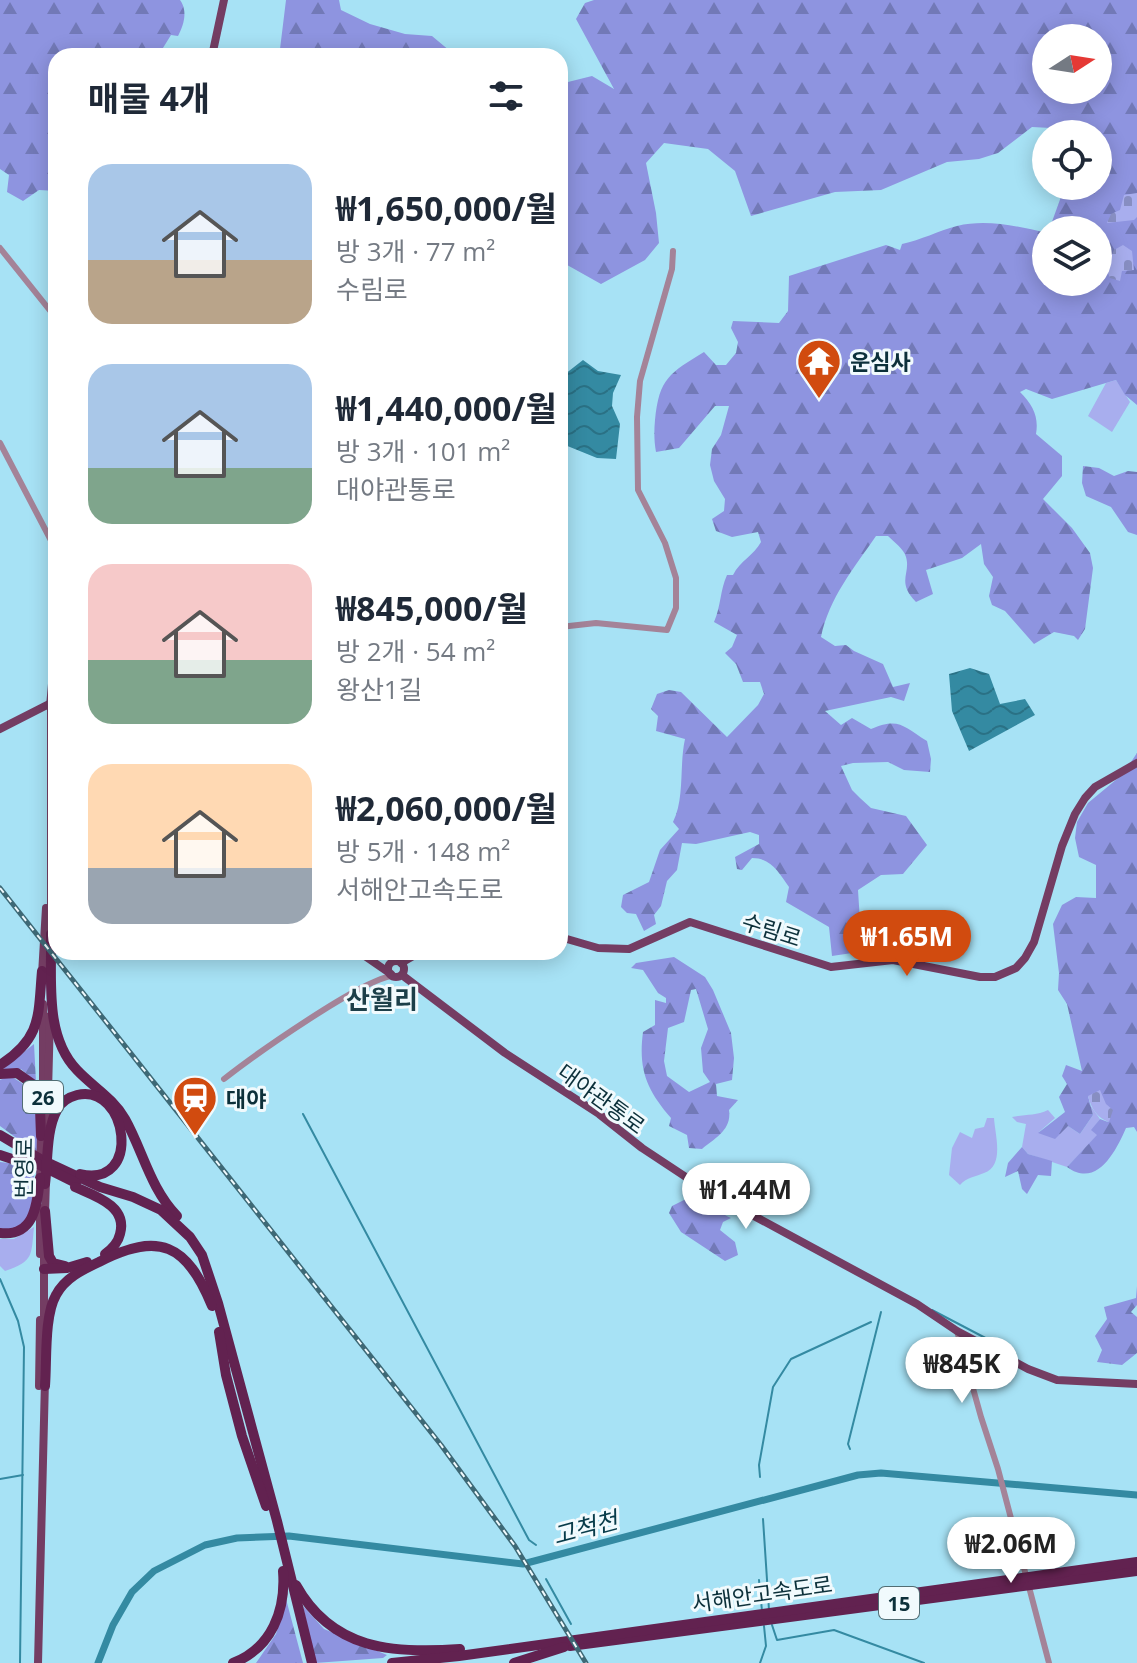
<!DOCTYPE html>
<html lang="ko">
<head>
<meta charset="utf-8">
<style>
	body { margin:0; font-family:"Open Sans","Noto Sans KR",sans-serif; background:#f2f2f3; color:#1f2937; height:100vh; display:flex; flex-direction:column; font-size:30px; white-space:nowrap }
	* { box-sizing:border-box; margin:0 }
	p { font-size:26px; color:#747a83 }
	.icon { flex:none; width:44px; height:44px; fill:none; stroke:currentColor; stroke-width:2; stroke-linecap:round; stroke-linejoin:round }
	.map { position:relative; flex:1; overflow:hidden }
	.side { position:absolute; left:48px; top:48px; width:520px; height:912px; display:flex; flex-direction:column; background:#fff; border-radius:24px; box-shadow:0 4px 20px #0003 }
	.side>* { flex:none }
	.needle { width:52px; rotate:78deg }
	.tools { position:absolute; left:1032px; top:24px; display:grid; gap:16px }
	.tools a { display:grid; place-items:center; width:80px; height:80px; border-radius:50%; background:#fff; box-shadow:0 4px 20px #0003; font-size:40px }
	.price { position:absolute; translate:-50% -68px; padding:0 18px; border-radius:28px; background:#fff; color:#222; font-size:26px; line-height:52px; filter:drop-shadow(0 2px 4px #0008) }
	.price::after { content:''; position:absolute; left:50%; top:48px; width:24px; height:18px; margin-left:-12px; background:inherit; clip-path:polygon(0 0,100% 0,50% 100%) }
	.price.on { background:#d14b0f; color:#fff }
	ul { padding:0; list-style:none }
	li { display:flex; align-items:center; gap:24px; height:200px; padding:0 40px }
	li span { display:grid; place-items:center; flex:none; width:224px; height:160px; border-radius:24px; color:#555 }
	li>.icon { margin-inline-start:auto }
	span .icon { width:96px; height:96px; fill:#fffc; stroke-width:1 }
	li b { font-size:34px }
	h2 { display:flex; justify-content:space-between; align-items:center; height:96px; padding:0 40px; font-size:34px }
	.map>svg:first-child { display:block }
	.green { fill:#a8aeee }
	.forest { fill:url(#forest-firs); fill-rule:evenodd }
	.cemetery { fill:url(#cemetery-stones) }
	.water { fill:url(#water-waves) }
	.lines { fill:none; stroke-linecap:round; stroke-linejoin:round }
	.stream { stroke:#348aa2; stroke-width:2 }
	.river { stroke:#348aa2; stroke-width:7 }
	.minor { stroke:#a48398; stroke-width:6 }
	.major { stroke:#743d63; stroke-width:8 }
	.highway { stroke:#622250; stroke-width:10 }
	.rail-casing { stroke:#3e6976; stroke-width:5 }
	.rail { stroke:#f1fafd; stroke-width:2; stroke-dasharray:6; stroke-linecap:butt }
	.labels { text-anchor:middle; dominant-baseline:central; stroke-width:6; stroke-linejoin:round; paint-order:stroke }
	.shield { fill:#f1fafd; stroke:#516d74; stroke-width:2 }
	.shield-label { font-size:20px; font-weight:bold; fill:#0c303a }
	.poi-label { font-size:22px; font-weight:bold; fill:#0c303a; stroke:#f1fafd; text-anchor:start }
	.street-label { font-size:22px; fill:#0c303a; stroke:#f1fafd }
	.water-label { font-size:24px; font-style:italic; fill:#083c4a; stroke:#f1fafd }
	.quarter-label { font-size:26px; font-weight:bold; fill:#1c3f49; stroke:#f1fafd }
</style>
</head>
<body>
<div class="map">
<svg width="1137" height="1663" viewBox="0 0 1137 1663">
	<defs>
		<pattern id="forest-firs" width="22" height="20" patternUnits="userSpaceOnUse" patternTransform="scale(2)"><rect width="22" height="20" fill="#8e94e0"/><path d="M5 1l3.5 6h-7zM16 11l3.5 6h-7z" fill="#7279b7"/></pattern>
		<pattern id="cemetery-stones" width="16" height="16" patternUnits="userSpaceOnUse" patternTransform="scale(2)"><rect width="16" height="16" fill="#a8aeee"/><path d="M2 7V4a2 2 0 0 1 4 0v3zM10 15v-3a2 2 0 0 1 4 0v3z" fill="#878ec2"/></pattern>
		<pattern id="water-waves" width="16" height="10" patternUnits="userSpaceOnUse" patternTransform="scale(2)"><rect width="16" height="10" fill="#348aa2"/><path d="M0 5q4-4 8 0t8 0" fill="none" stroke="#2a7185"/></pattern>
	</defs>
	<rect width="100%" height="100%" fill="#a7e2f5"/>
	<!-- green -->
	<g class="green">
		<polygon points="1116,380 1130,402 1112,432 1088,416 1106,383"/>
		<path d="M1090 1105 1100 1119 1092 1130 1098 1135 1067 1167 1028 1154 1022 1147 1026 1124 1017 1122 1012 1117C1026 1114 1036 1116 1048 1110L1055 1118 1039 1132 1068 1126 1080 1134 1093 1115Z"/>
		<path d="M987 1118H994C995 1135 1005 1166 984 1173 975 1177 967 1177 960 1185L949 1175 952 1148 960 1132 972 1138 975 1129 984 1127Z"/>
		<path d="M34 1227C31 1256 34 1261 5 1271L0 1266V1239H14Z"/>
	</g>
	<!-- forest -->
	<g class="forest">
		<path d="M0 0H180C188 11 184 25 178 36L171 35 158 56H56V191L39 190 23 201 7 192 9 175 0 169Z"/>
		<polygon points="286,0 339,0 341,10 370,24 405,34 432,36 456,56 276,56 280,49"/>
		<path d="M594 0H1137V405L1125 395 1116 380 1052 399 1026 389 1020 392C1033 405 1039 417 1036 434L1062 456V476L1043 499 1072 528 1090 553 1093 568 1085 629 1078 640 1074 636 1054 632 1034 644 1005 611 992 605 989 596 993 577 984 564 981 544 962 558 926 570 933 594 916 602C896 581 911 574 906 557 904 549 894 542 888 536H876C854 568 829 598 821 637L835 646 846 645 854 651 883 664 893 687 910 683 904 701 891 697 825 711 841 725 852 718 871 729C899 717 903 726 927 741L931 759 930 772 904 770 888 762 853 763 841 766 852 790 860 798 871 808 906 816 927 845 903 874 881 875 858 890 861 937 852 953 832 956 829 927 786 902 789 887C779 873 771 858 752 858L742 870 737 869 735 857 759 844V835L750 832 696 844 682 843 677 870 667 881 661 906 654 915 656 924 644 931 636 914 627 913 621 907 623 895 649 882 660 850 679 829 673 822C685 798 679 766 685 739L656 731 658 716 651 709 657 694 669 690 681 692 727 737 758 705 764 694 760 682H743L736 664 725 653 732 647 737 635 714 622C721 606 720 590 727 575H733C740 561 754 555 761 542L758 532 732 537 716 531 712 519 724 511 725 499 714 481 710 465 712 449 721 435 729 406H715L679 448 656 452C654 441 654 431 655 420 659 378 670 373 704 352L716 365H726L736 353 738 342 731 328 733 321 779 323 788 311 789 276 886 245 900 250 902 244C921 240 938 231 957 226 986 219 1018 226 1046 233V282H1098V230H1049L1062 194 1070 186H1098V134H1052L1051 128 1032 127 998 153 979 159 947 162 881 190 835 192 751 216 735 171 708 149 664 143 646 163 656 213 659 243 645 260 601 284 560 261V84L592 76 614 89 576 19 585 3ZM1046 38H1098V90H1046Z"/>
		<polygon points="1083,466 1099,468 1114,476 1128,471 1137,472 1137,535 1128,532 1111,507 1086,496 1082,483"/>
		<path d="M1137 753V1132L1134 1127 1126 1128C1116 1151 1097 1189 1067 1167L1097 1135 1091 1130 1100 1119 1108 1122 1088 1096 1093 1115 1080 1134 1068 1126 1055 1139 1038 1133 1065 1112 1059 1097 1067 1084 1062 1076 1066 1065 1082 1071 1067 1004 1058 990 1059 973 1053 924 1062 905 1076 897 1096 898V865L1079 857 1075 838 1077 822 1088 803 1123 774Z"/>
		<path d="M674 957 705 977 713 990 731 1033 734 1058 732 1080 716 1084 717 1096 738 1100 729 1110C732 1130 715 1138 702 1149L689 1148 687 1135 669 1126 671 1118C647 1090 638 1070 643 1032L655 1025V1000L666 1003V998L658 993 643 970 631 968 636 963ZM696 989 708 1029 701 1048 703 1072 710 1082 689 1092 667 1076 664 1061 668 1028 684 1022 691 990Z"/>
		<polygon points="34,1044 36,1082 21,1069 0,1071"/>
		<path d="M9 1076C45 1091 37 1119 37 1153L0 1126V1080Z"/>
		<polygon points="1022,1147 1028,1154 1052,1161 1051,1176 1038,1175 1027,1194 1022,1189 1018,1171 1005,1177 1008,1163"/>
		<path d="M0 1162 9 1163 34 1176C33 1198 34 1239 0 1229Z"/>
		<path d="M690 1197C708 1200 714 1210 731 1218L723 1222 720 1230 735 1242 738 1255 725 1261 681 1232 669 1213 672 1206Z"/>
		<polygon points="1137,1286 1137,1305 1131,1312 1137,1317 1137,1353 1122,1365 1097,1362 1102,1350 1095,1336 1107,1319 1104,1307 1136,1298"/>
		<polygon points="286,1599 303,1663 256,1663 276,1634"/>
		<polygon points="303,1606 324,1629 387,1655 383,1658 315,1663"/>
	</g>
	<!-- cemetery -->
	<g class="cemetery">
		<polygon points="1137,193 1137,217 1134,220 1107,223 1111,214 1120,210 1124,195"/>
		<polygon points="1123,245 1132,251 1134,270 1122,271 1120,281 1110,278 1106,268 1114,250"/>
		<path d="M1100 1090 1106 1104 1113 1110 1109 1122C1097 1118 1091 1108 1088 1096Z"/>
	</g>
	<!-- water -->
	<g class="water">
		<polygon points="583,360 598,371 621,375 613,393 612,406 620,424 616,459 597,458 560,443 560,378"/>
		<polygon points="970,668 989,674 1000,704 1025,699 1035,715 969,751 952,711 949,674"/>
	</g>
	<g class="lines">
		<!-- stream -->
		<g class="stream">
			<polyline points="303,1114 529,1540 536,1545"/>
			<polyline points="0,1279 18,1321 24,1347 20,1663"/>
			<polyline points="932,1310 1016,1354"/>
			<polyline points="850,1449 848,1444 881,1312"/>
			<polyline points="760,1477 759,1465 773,1387 791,1359 871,1322"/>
			<polyline points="0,1479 23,1475"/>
			<polyline points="763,1519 769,1610"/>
			<polyline points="546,1579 571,1624"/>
			<polyline points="759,1580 762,1611"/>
			<polyline points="772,1625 777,1640 834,1630 924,1663"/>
			<polyline points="760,1663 766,1646 764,1626"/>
		</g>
		<!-- river -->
		<polyline class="river" points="98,1663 113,1625 132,1592 154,1571 205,1545 237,1538 289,1536 523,1564 858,1475 881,1473 1137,1495"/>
		<!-- minor -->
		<g class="minor">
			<polyline points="0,248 56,318"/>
			<polyline points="0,443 56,550"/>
			<polyline points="560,627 596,623 667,630 676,608 676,578 665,543 638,490 637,417 640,381 672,269 673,251"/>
			<path d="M224 1079C252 1057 363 978 393 976"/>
			<polyline points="957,1331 981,1417 998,1469 1049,1663"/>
		</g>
		<!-- major -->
		<g class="major">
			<polyline points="212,56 224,0"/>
			<polyline points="50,707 56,637"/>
			<polyline points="0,729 51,703"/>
			<polyline points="560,937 598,948 629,949 690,922 831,967 893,960 980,977 995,977 1016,968 1025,958 1034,942 1062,846 1075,814 1085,798 1095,787 1137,763"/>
			<polyline points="51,938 51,703"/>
			<polyline points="359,952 391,974"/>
			<circle cx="396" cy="969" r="8"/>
			<polyline points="401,963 420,952"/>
			<polyline points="42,974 46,908"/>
			<polyline points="402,975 505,1053 599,1114 642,1148 704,1189 917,1304 957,1331 1028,1369 1057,1380 1137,1384"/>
			<polyline points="43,1106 43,1004"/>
			<polyline points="47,1130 50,1016"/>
			<polyline points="40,1182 41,1132"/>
			<polyline points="40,1208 40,1254"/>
			<polyline points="45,1214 46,1180"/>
			<polyline points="44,1248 44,1326"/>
			<polyline points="39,1386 40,1320"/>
			<polyline points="38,1663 45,1380"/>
		</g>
		<!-- highway -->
		<g class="highway">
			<path d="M51 934C52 979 44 1036 77 1070 93 1087 113 1098 125 1119 143 1151 150 1188 177 1216"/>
			<path d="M0 1065C42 1038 38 1016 42 971"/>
			<polyline points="0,1074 17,1073 34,1085 40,1108 41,1136"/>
			<polyline points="0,1135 42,1160 100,1187 133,1197 161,1210 190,1237 202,1255 218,1303 277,1521 312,1663"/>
			<polyline points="0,1155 24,1163"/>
			<polyline points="22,1156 76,1183"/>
			<path d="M45 1184C48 1161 46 1130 57 1110 61 1102 69 1097 77 1095 128 1083 143 1189 80 1174"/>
			<path d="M75 1187C95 1196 128 1206 120 1234 118 1243 112 1249 105 1254"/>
			<polyline points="45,1211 49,1256 53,1263 65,1266"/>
			<path d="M0 1233C35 1237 37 1204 40 1178"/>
			<polyline points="44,1269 67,1268 87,1262"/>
			<polyline points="219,1332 226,1375 242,1436 266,1506"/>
			<path d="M45 1386C47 1361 44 1316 56 1295 65 1278 82 1270 99 1262 159 1231 187 1244 212 1306"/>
			<path d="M296 1585C332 1650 393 1654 460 1649"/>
			<polyline points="570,1646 1137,1571"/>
			<path d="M233 1663C272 1648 286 1610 283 1571"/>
			<polyline points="392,1663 459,1656 1137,1562"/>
			<polyline points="514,1663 564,1647"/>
		</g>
		<!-- rail casing -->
		<g class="rail-casing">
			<polyline id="rail" points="0,888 441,1445 515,1546 586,1663"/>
		</g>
		<!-- rail -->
		<use href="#rail" class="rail"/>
	</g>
	<!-- icons -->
	<defs>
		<g id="temple-pin" transform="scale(2.3)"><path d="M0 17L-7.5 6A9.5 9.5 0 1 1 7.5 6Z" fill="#d14b0f" stroke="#f1fafd"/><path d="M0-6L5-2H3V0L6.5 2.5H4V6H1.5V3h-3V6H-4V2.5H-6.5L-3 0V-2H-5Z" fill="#fff"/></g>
		<g id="station-pin" transform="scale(2.3)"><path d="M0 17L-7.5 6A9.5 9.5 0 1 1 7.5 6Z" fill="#d14b0f" stroke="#f1fafd"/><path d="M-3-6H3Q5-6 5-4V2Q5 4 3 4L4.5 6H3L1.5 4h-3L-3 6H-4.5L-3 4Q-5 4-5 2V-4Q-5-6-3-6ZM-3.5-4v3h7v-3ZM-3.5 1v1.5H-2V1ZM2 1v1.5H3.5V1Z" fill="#fff"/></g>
	</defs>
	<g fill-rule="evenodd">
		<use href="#temple-pin" x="819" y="361"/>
		<use href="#station-pin" x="195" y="1098"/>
	</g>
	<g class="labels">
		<!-- shield labels -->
		<g class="shield">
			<rect x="23" y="1081" width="40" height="32" rx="6"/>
			<rect x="879" y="1587" width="40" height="32" rx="6"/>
		</g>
		<g class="shield-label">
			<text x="43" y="1097">26</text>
			<text x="899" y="1603">15</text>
		</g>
		<!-- poi labels -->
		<g class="poi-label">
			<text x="850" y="361">운심사</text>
			<text x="226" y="1098">대야</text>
		</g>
		<!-- street labels -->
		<g class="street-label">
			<text transform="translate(772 929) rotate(18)">수림로</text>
			<text transform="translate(602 1098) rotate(36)">대야관통로</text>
			<text transform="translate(23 1168) rotate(-89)">번영로</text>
			<text transform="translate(762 1593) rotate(-8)">서해안고속도로</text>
		</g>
		<!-- water labels -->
		<g class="water-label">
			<text transform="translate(585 1527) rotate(-15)">고척천</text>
		</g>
		<!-- quarter labels -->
		<g class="quarter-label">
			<text x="382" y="999">산월리</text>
		</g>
	</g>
</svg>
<div class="tools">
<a><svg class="needle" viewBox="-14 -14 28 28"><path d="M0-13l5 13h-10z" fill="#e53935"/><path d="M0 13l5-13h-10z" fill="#747a83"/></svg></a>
<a><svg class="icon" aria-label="locate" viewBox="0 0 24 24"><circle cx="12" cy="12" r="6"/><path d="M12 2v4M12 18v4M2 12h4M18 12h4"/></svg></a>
<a><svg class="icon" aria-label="layers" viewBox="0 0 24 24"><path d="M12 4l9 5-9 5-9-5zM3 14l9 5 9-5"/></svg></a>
</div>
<b class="price on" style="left:907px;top:978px">₩1.65M</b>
<b class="price" style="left:746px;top:1231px">₩1.44M</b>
<b class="price" style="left:962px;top:1405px">₩845K</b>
<b class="price" style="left:1011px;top:1585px">₩2.06M</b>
<section class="side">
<h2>매물 4개<svg class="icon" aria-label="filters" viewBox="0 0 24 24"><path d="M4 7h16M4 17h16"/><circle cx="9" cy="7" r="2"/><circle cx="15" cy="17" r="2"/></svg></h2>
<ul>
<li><span style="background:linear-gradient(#a9c7e8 60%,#b9a48a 0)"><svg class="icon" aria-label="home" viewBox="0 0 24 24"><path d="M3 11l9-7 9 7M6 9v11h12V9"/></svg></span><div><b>₩1,650,000/월</b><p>방 3개 · 77 m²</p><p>수림로</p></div></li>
<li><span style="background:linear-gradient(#a9c7e8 65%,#7fa58c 0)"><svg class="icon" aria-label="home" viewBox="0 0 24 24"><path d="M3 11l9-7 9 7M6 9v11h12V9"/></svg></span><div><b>₩1,440,000/월</b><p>방 3개 · 101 m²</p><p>대야관통로</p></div></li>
<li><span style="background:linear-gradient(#f6c9c9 60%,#7fa58c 0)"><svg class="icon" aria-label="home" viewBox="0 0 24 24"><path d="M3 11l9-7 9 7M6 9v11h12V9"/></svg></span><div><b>₩845,000/월</b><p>방 2개 · 54 m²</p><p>왕산1길</p></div></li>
<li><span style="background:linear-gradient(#ffd9b3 65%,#9aa5b1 0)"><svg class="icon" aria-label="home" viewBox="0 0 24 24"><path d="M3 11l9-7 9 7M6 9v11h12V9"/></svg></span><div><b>₩2,060,000/월</b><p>방 5개 · 148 m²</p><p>서해안고속도로</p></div></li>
</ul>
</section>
</div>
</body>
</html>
